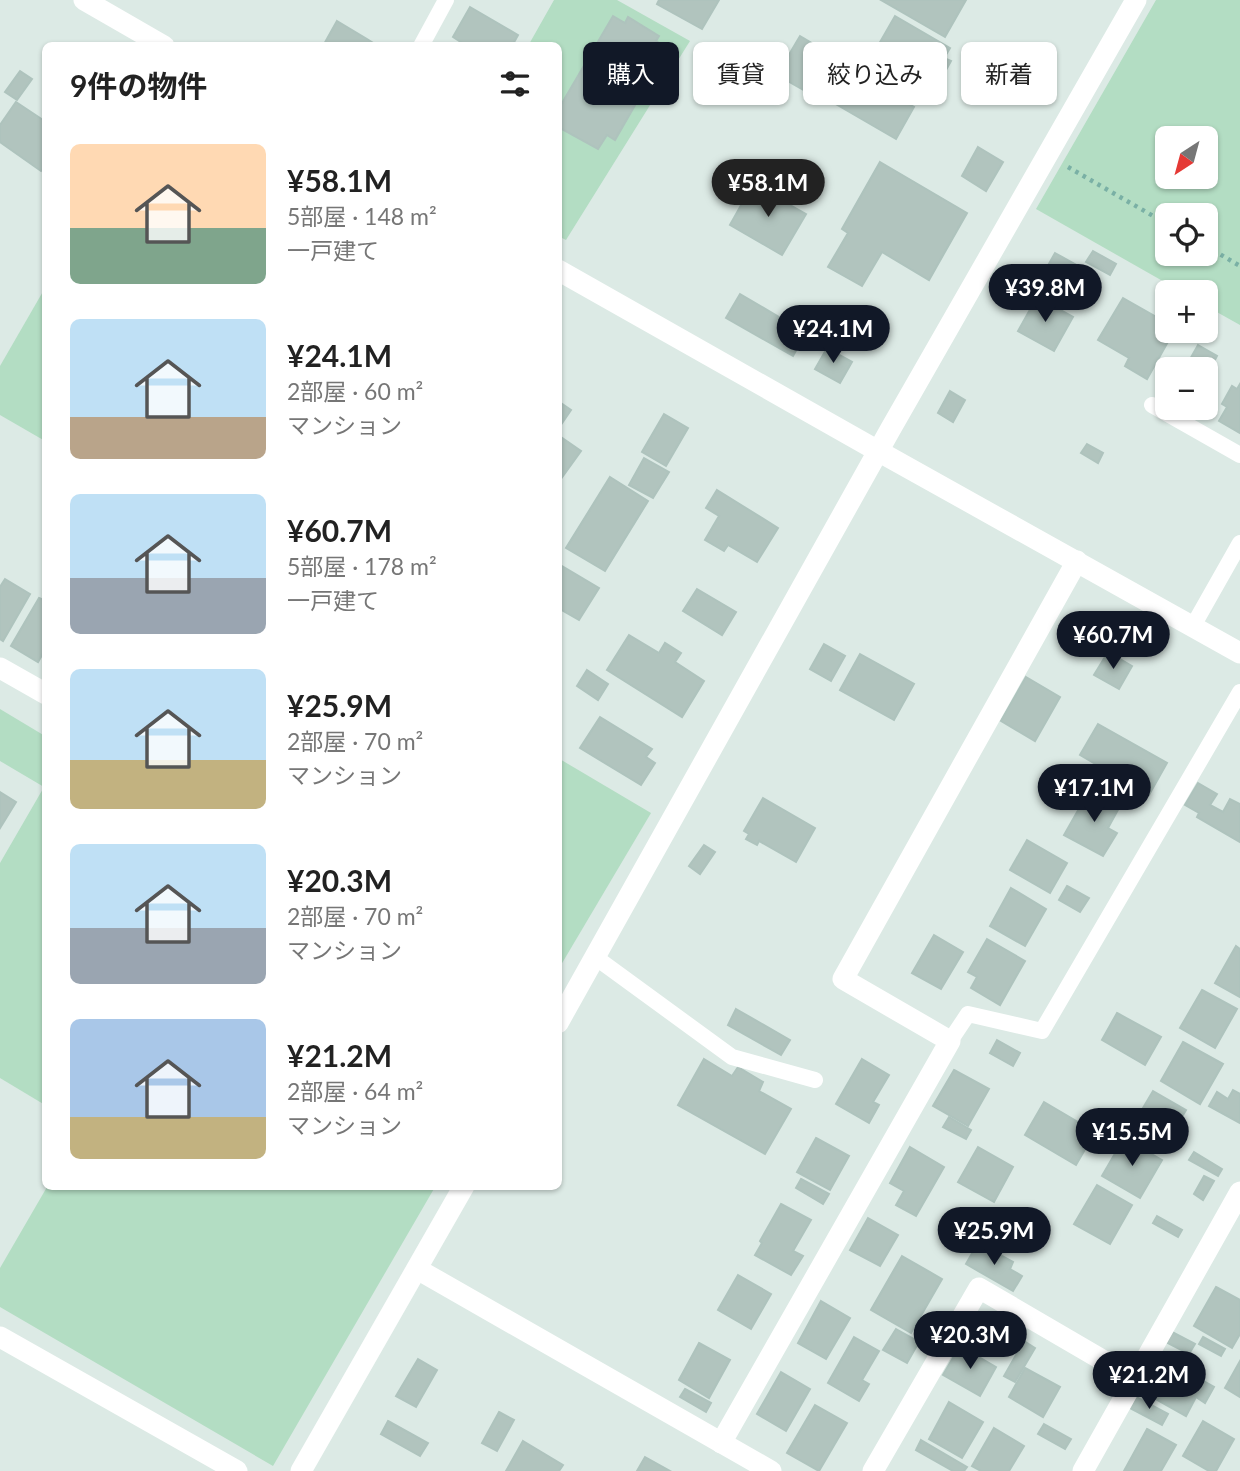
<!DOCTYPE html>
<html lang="ja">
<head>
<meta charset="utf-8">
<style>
	body { margin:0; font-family:Lato,"Noto Sans JP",sans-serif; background:#f2f2f2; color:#222; height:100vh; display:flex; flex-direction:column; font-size:26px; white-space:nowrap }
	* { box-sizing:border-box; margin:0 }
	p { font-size:23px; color:#767676 }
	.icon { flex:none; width:38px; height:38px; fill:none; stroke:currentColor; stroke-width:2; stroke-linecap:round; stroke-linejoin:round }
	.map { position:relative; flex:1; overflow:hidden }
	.details { position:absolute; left:42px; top:42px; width:520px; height:1148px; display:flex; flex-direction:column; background:#fff; border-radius:10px; box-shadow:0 2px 5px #0004 }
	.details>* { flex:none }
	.banner { position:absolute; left:583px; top:42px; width:551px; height:63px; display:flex; gap:14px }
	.needle { width:46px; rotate:216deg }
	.buttons { position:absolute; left:1155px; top:126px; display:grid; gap:14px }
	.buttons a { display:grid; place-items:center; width:63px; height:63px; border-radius:10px; background:#fff; box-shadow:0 2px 5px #0004; font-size:35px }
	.price { position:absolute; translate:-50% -60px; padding:0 16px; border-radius:24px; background:#111827; color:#fff; font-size:23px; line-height:46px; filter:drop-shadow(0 2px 4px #0008) }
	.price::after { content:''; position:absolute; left:50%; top:42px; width:21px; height:16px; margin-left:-10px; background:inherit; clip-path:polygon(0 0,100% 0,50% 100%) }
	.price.current { background:#222; color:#fff }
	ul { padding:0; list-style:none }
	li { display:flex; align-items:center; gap:21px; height:175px; padding:0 28px }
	li span { display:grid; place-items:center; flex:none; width:196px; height:140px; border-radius:10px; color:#555 }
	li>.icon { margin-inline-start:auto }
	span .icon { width:84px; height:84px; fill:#fffc; stroke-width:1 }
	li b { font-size:30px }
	h2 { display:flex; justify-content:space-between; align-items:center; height:84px; padding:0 28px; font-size:30px }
	.chip { padding:0 24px; border-radius:10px; background:#fff; box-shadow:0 2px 5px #0004; font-size:24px; line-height:63px }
	.chip.current { background:#111827; color:#fff }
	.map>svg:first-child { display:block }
	.green { fill:#b3ddc3; fill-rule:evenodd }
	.building { fill:#b1c4be; stroke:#aec3bd; stroke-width:2 }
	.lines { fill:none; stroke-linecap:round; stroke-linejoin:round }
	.path { stroke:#7ab0a5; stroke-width:4.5; stroke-dasharray:3.5 5; stroke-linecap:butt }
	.lane { stroke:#fff; stroke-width:16 }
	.street { stroke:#fff; stroke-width:21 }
	.secondary { stroke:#fff; stroke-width:21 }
</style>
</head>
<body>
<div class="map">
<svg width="1240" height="1471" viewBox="0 0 1240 1471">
	<rect width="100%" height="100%" fill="#dceae5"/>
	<!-- green -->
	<g class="green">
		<polygon points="554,0 617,0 690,41 566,240 558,236 558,46 528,46"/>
		<path d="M1156 0H1240V325L1206 306V292H1182L1036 209ZM1206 138V177H1167V138ZM1206 215V254H1167V215Z"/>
		<polygon points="45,288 45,441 0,415 0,366"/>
		<polygon points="0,709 45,736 45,1105 0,1078 0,863 44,787 0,761"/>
		<polygon points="558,758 651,813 558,970"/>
		<polygon points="47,1187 47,1186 435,1187 273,1466 0,1307 0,1268"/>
	</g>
	<!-- building -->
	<g class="building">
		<polygon points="659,0 719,0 702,29 657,4"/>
		<polygon points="881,0 966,0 945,37"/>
		<polygon points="470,7 518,35 512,46 467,46 453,37"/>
		<polygon points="613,16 625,23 628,17 659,36 656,41 669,49 651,81 645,78 638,90 642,93 615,140 607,135 598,149 558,127 558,110"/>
		<polygon points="895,16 950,48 944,58 951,61 940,81 933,77 922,97 904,87 897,98 914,107 896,139 827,99 845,67 873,83 879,72 867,65"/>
		<polygon points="337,21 367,39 378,46 323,46"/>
		<polygon points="800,36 844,62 821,100 777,75"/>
		<polygon points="20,71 32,79 17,100 5,92"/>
		<polygon points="16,102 46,122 46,165 41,171 0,142 0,125"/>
		<polygon points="978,147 1003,162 986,191 962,176"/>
		<polygon points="880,162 967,213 929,280 882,252 862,286 828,267 848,233 842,229"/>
		<polygon points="753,184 806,214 782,255 730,225"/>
		<polygon points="1093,251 1116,264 1110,275 1086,262"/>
		<polygon points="1055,253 1096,276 1082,301 1041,278"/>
		<polygon points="740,294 806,333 793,356 726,318"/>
		<polygon points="1037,297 1073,317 1054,351 1018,331"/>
		<polygon points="1123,298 1167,323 1167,331 1174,331 1147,379 1125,366 1129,358 1098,340"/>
		<polygon points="1198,345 1217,356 1206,377 1206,369 1185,368"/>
		<polygon points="827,348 852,362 840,383 815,369"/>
		<polygon points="1240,384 1240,433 1219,421 1227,407 1222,404 1232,386 1237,389"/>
		<polygon points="950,391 965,400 953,422 938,413"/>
		<polygon points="558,401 571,410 558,429"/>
		<polygon points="664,414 688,428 666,466 642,452"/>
		<polygon points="558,435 581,451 558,483"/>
		<polygon points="1087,444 1103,453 1098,463 1081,453"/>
		<polygon points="644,458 669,472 653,498 629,485"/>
		<polygon points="610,477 648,501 605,571 566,548"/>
		<polygon points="717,490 778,528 757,562 728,545 724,551 705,540 719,516 706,508"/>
		<polygon points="562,566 599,588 579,620 558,608 558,572"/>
		<polygon points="5,579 30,594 3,641 0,639 0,587"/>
		<polygon points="697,589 736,612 722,635 683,611"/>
		<polygon points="39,598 46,601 46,648 38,662 11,646"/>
		<polygon points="629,635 659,653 665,643 681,653 675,662 704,681 682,717 607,670"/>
		<polygon points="824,644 845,656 831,681 810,669"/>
		<polygon points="1108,652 1132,666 1119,689 1094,675"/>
		<polygon points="860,654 914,684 894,720 840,690"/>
		<polygon points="587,670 608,684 598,700 577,686"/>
		<polygon points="1026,677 1060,697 1035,741 1001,721"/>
		<polygon points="600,717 652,749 646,757 655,763 641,785 580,748"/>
		<polygon points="1098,724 1167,763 1149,795 1080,755"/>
		<polygon points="1198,783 1217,794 1210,805 1223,812 1230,799 1240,804 1240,842 1197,817 1199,813 1185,805"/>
		<polygon points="1089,791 1119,808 1108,828 1117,833 1103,856 1064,835"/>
		<polygon points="0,792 16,802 0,828"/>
		<polygon points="763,798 815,828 796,862 759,841 757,845 746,839 749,834 744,831"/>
		<polygon points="1027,840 1067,863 1050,893 1010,870"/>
		<polygon points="704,845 715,852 700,874 689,866"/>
		<polygon points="1067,886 1089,898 1080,912 1059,900"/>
		<polygon points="1011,888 1046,909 1025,946 990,926"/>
		<polygon points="934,935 963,952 941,989 912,973"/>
		<polygon points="987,939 1025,961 1000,1005 971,988 977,977 968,972"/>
		<polygon points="1236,946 1240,949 1240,997 1215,983"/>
		<polygon points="1202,990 1237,1009 1215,1048 1180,1028"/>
		<polygon points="736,1009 790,1040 781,1055 728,1025"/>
		<polygon points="1117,1013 1161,1037 1145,1065 1102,1040"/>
		<polygon points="997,1040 1020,1053 1013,1066 990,1053"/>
		<polygon points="1183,1042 1223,1064 1200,1104 1161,1081"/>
		<polygon points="704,1059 732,1076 738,1067 763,1082 759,1091 791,1109 765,1154 678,1105"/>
		<polygon points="862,1059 889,1075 873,1102 879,1105 869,1123 836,1104"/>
		<polygon points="954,1070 989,1089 968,1126 933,1106"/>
		<polygon points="1233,1090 1240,1094 1240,1123 1209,1106 1217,1092 1228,1099"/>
		<polygon points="1153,1091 1186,1110 1172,1133 1177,1136 1170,1148 1165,1145 1163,1149 1130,1130"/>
		<polygon points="1044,1102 1095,1132 1076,1165 1025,1135"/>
		<polygon points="949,1117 971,1130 966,1139 943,1127"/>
		<polygon points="816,1138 849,1156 830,1190 797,1172"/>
		<polygon points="1124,1138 1162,1160 1140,1198 1102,1176"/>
		<polygon points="910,1147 944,1167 916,1216 896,1205 904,1191 890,1183"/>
		<polygon points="978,1147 1013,1167 994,1202 958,1182"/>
		<polygon points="1194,1152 1222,1169 1218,1176 1189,1160"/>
		<polygon points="1204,1176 1214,1181 1203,1200 1194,1194"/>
		<polygon points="801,1179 829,1194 823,1204 796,1188"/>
		<polygon points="1097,1185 1132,1205 1110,1244 1074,1224"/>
		<polygon points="781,1204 811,1220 793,1251 803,1256 791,1275 755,1255 762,1243 760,1241"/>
		<polygon points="1157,1216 1182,1230 1178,1237 1153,1223"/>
		<polygon points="868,1218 898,1235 880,1266 850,1250"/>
		<polygon points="978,1243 1013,1262 1010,1269 1022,1276 1013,1291 966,1264"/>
		<polygon points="902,1256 942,1279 911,1333 871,1310"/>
		<polygon points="738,1275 771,1294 751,1329 718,1310"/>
		<polygon points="1216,1287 1240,1300 1240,1334 1232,1348 1194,1326"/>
		<polygon points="821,1301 850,1318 826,1359 798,1343"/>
		<polygon points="896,1329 919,1342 907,1363 883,1350"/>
		<polygon points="1172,1332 1195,1344 1189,1354 1166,1342"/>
		<polygon points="854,1337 879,1351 862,1380 869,1384 859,1401 828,1383"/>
		<polygon points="1203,1337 1225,1349 1221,1356 1199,1344"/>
		<polygon points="1024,1341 1035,1348 1015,1382 1004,1376"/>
		<polygon points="699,1343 730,1360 709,1398 679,1380"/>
		<polygon points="960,1346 996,1367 980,1396 943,1375"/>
		<polygon points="418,1359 437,1370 416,1407 396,1396"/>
		<polygon points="1240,1361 1240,1397 1225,1388"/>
		<polygon points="1173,1364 1214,1387 1205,1403 1196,1397 1186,1416 1154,1398"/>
		<polygon points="1025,1368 1060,1387 1043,1417 1009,1397"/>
		<polygon points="781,1372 810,1389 786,1431 757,1414"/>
		<polygon points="685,1389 711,1403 706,1412 680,1397"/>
		<polygon points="1136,1397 1168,1414 1162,1425 1130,1408"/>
		<polygon points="949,1402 983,1422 962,1458 929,1439"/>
		<polygon points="815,1405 847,1423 819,1471 787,1453"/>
		<polygon points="499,1412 514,1420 497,1451 482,1443"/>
		<polygon points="388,1421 428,1443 420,1456 381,1434"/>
		<polygon points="1203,1421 1234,1439 1216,1471 1209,1471 1183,1456"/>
		<polygon points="1044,1424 1071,1439 1065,1449 1038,1434"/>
		<polygon points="994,1428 1024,1446 1009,1471 981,1471 972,1466"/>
		<polygon points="1147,1429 1176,1445 1161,1471 1124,1471"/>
		<polygon points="921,1440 967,1467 964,1471 953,1471 916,1450"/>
		<polygon points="523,1441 563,1465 559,1471 506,1471"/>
		<polygon points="645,1457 670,1471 637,1471"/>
	</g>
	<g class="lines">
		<!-- path -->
		<g class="path">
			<polyline points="1068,167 1167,224"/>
			<polyline points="1206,246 1240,266"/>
		</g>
		<!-- lane -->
		<g class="lane">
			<polyline points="421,46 446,0"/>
			<polyline points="1152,405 1240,455"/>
			<polyline points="1193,626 1240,543"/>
			<polyline points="595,957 732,1057 815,1080"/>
			<polyline points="950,1041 968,1014 1042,1031 1240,692"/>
		</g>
		<!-- street -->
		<g class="street">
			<polyline points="878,451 1240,653"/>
			<polyline points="0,668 46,694"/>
			<polyline points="558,1023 890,430 1136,0"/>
			<polyline points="417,1269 771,1471"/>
			<polyline points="0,1337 237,1471"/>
			<polyline points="721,1443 950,1041 843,979 1077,561"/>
			<polyline points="301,1471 464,1186"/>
			<polyline points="873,1471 979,1288 1135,1379"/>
			<polyline points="1083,1471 1240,1192"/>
		</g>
		<!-- secondary -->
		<g class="secondary">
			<polyline points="84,0 164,46"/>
			<polyline points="558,270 878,451"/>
		</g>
	</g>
</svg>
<div class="buttons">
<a><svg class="needle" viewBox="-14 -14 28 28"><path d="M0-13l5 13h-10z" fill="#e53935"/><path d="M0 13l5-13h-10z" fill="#767676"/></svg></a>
<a><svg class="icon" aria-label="locate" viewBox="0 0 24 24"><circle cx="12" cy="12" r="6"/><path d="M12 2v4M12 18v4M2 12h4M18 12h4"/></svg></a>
<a>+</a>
<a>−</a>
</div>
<b class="price current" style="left:768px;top:219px">¥58.1M</b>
<b class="price" style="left:1045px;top:324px">¥39.8M</b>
<b class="price" style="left:833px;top:365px">¥24.1M</b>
<b class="price" style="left:1113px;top:671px">¥60.7M</b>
<b class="price" style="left:1094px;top:824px">¥17.1M</b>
<b class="price" style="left:1132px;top:1168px">¥15.5M</b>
<b class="price" style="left:994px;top:1267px">¥25.9M</b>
<b class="price" style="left:970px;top:1371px">¥20.3M</b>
<b class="price" style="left:1149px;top:1411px">¥21.2M</b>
<div class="banner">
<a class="chip current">購入</a>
<a class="chip">賃貸</a>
<a class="chip">絞り込み</a>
<a class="chip">新着</a>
</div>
<section class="details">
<h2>9件の物件<svg class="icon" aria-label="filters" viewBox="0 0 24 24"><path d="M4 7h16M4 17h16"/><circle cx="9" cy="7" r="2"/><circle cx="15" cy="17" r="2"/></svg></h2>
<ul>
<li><span style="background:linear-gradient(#ffd9b3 60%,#7fa58c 0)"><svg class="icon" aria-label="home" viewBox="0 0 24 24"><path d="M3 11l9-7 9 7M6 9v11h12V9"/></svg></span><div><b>¥58.1M</b><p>5部屋 · 148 m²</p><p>一戸建て</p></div></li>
<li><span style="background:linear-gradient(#bfe0f5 70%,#b9a48a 0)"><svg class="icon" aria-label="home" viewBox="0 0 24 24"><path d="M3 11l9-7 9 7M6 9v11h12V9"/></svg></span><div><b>¥24.1M</b><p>2部屋 · 60 m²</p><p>マンション</p></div></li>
<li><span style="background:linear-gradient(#bfe0f5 60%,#9aa5b1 0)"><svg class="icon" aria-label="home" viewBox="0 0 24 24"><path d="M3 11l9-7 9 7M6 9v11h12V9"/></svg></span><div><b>¥60.7M</b><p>5部屋 · 178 m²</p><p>一戸建て</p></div></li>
<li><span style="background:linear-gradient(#bfe0f5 65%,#c2b280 0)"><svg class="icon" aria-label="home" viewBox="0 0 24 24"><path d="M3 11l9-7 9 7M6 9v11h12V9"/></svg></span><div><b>¥25.9M</b><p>2部屋 · 70 m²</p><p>マンション</p></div></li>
<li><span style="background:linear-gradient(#bfe0f5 60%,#9aa5b1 0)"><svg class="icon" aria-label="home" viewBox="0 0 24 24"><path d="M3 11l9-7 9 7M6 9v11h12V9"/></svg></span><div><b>¥20.3M</b><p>2部屋 · 70 m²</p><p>マンション</p></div></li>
<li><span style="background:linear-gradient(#a9c7e8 70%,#c2b280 0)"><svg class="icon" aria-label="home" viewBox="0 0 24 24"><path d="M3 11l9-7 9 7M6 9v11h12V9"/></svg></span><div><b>¥21.2M</b><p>2部屋 · 64 m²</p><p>マンション</p></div></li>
</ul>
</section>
</div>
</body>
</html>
